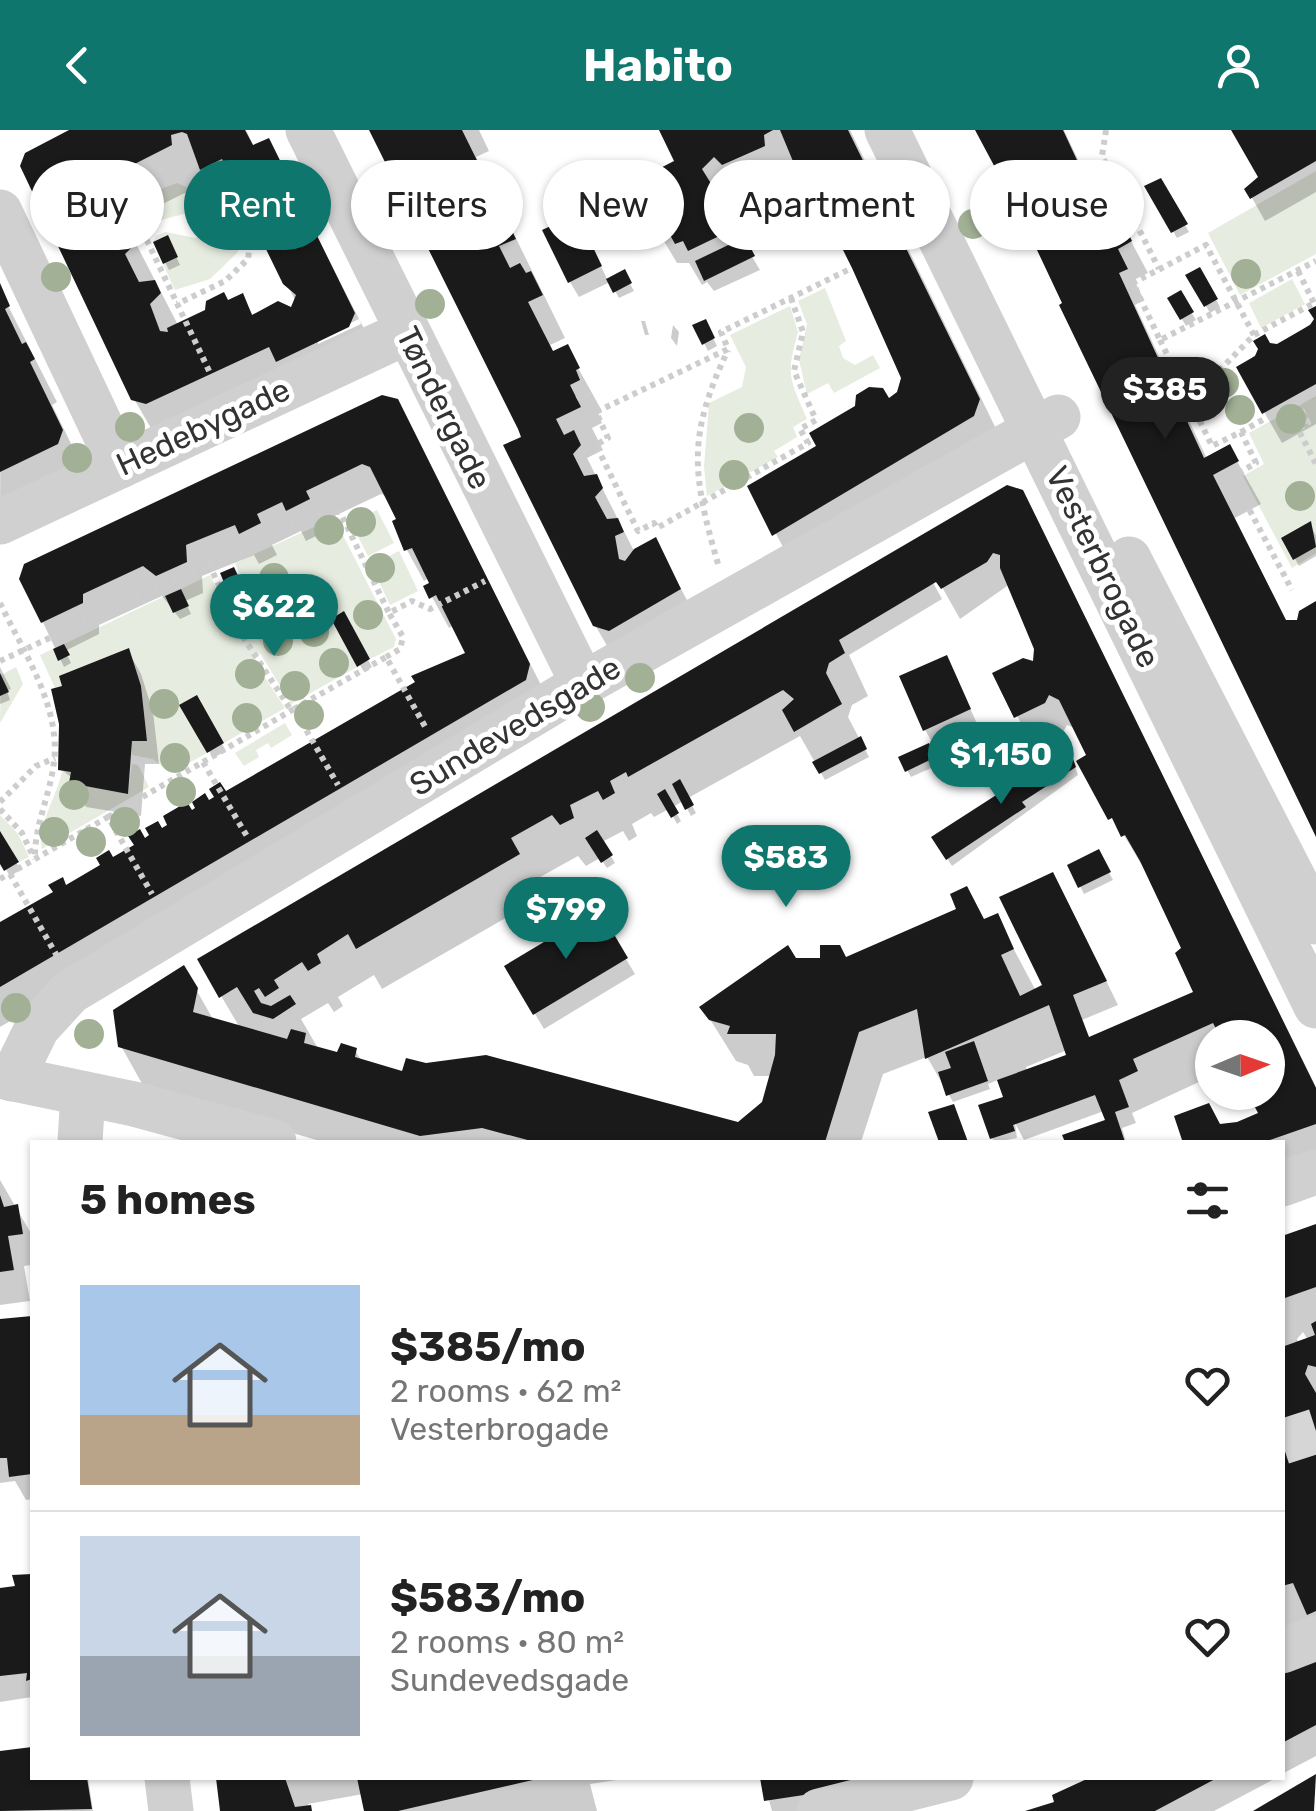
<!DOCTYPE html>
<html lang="en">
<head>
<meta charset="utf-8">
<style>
	body { margin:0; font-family:Rubik,sans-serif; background:#f6f6f6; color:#222; height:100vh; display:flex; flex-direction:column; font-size:38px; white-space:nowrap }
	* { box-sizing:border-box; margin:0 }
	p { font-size:32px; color:#767676 }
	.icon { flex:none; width:55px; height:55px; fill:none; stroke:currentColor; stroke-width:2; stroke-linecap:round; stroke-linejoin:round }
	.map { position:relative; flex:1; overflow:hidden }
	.side { position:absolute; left:30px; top:1010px; width:1255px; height:640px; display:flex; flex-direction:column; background:#fff; border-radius:0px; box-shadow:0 2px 8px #0004 }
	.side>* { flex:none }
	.guide { position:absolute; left:30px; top:30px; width:1258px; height:90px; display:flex; gap:20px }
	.needle { width:65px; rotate:88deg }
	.controls { position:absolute; left:1195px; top:890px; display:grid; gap:20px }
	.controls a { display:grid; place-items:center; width:90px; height:90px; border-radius:50%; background:#fff; box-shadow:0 2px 8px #0004; font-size:50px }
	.price { position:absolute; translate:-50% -85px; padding:0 22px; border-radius:35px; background:#0f766e; color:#fff; font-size:32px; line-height:65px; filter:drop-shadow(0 2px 5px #0008) }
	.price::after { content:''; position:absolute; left:50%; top:60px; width:30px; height:22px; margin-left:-15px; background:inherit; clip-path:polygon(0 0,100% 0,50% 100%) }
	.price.selected { background:#222; color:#fff }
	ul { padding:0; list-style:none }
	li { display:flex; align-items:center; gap:30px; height:250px; padding:0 50px }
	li+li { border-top:2px solid #e0e0e0 }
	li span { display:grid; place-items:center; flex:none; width:280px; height:200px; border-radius:0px; color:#555 }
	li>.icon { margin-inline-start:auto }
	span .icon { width:120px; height:120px; fill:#fffc; stroke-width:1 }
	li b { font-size:42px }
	h2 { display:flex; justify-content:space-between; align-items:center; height:120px; padding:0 50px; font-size:42px }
	.pill { padding:0 35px; border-radius:45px; background:#fff; box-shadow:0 2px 8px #0004; font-size:35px; line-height:90px }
	.pill.selected { background:#0f766e; color:#fff }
	header { display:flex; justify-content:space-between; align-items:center; height:130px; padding:0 50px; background:#0f766e; color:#fff; font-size:45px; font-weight:700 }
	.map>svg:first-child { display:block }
	.green { fill:#e6ecdf }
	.shadow { fill:#0003; fill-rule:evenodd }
	.building { fill:#1a1a1a; fill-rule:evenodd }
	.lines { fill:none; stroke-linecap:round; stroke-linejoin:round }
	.minor-tunnel { stroke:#d6d6d6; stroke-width:45; stroke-dasharray:45 22; stroke-linecap:butt }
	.path { stroke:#cdcdcd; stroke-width:6; stroke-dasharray:5 5; stroke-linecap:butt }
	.minor { stroke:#d0d0d0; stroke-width:45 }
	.tree { fill:#a2b095 }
	.labels { text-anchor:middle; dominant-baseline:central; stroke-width:10; stroke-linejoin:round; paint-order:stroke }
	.street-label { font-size:32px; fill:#333; stroke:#fff }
</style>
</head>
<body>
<header><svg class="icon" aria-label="back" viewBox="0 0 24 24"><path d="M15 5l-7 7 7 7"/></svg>Habito<svg class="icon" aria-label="person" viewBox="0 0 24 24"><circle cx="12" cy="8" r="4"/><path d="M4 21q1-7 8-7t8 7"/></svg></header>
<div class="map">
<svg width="1316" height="1681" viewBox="0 0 1316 1681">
	<rect width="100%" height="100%" fill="#fff"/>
	<!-- green -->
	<g class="green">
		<polygon points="1316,41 1316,124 1240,165 1208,103"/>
		<polygon points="177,53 212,68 214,76 161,90 142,84 135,69"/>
		<polygon points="218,93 238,107 238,122 210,149 175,160 163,134 178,127 168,106 153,112 156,106 165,102 196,108"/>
		<polygon points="1292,149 1305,174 1261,198 1249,173"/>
		<polygon points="825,158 846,211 839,216 843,228 855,235 873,225 880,238 834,263 828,253 807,264 799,230 807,194 798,171"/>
		<path d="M790 176 798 202C786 246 789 247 807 289L793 297 797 307 774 321 778 327 707 366 704 337 709 273 742 257 746 237 730 205Z"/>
		<polygon points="1316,266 1316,423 1292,438 1243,346 1264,334 1249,303"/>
		<polygon points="377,380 394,413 368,426 351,393"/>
		<polygon points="334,388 396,509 394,517 370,529 343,482 331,490 357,537 291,574 260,523 254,531 285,578 224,613 198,566 180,575 207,623 171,643 153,629 132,625 132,611 147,610 141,556 129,518 60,546 62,556 55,558 40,525 53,519 58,530 69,526 64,514 165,466 173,483 188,476 181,459 210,445 228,484 236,480 256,485 235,433"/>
		<polygon points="399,421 418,461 390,475 371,435"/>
		<polygon points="16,537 23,554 0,593 1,545"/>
		<polygon points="285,593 292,605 271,618 268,613 256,620 259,627 244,636 235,623"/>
		<path d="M132 634 138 635 149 657 42 719C36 696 58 665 62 641L71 642 70 653 128 664Z"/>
		<polygon points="0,685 18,704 29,727 19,732 0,701"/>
	</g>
	<!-- shadow -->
	<g class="shadow">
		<path d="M75 0H246L254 17 268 11 378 226 159 312 134 269ZM206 46 227 81 245 71 296 172 293 181 254 187 242 166 178 195 130 102 119 107 110 91 122 85 130 90 195 58 194 47ZM359 189 361 194 318 214V209Z"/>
		<polygon points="372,0 479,0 489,21 476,27 565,208 550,215 554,224 567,218 602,281 598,283 602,293 592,298 603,320 587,328 634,421 655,410 704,502 620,538 595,495 524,308"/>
		<polygon points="662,0 850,0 1003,313 799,447 751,357 899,264 903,248 831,92 801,44 787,48 788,58 748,76 740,67 725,81 760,140 714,161 707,152 702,155 689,133 677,133 652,91 677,32"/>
		<polygon points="980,0 1064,0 1098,72 1106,86 1115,81 1148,143 1134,150 1144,170 1135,175 1207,329 1229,317 1261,374 1235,388 1287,493 1299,493 1316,473 1316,704"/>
		<polygon points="1234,0 1316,0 1316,62 1265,91 1247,59 1261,48"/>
		<polygon points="1160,51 1189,102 1177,108 1148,58"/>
		<polygon points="585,103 608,151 624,143 634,161 619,168 610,152 579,167 570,152"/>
		<polygon points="156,114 171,115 180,135 169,140"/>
		<polygon points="1199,140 1220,177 1210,183 1189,146"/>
		<polygon points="1,162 57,272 52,275 86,344 0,396"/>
		<polygon points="1180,164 1196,190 1186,196 1170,169"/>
		<polygon points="1316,190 1316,294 1282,313 1239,238 1268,215 1277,217"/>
		<polygon points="641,191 645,191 649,205 645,205"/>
		<polygon points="705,192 717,216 708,221 696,197"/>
		<polygon points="673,195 679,202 677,216 671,208"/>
		<polygon points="414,303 547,567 543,581 0,897 0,795 468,524 454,495 449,498 432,467 432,454 429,448 424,451 407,420 395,392 399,390 387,366 381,364 322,392 326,401 306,411 301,401 272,415 277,425 259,434 254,425 202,446 203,463 185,471 191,484 180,489 162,466 99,495 99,504 65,521 71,533 64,537 22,448"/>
		<path d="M1022 362 1316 957V1044L1282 1056V1012H1182L1262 985 1268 962V908H1212V946L1132 983 1136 993 1122 998 1126 1012H1067L1065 1007 1108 991 1104 981 1024 1010 1015 993 1017 1008 995 1012 992 1008 1006 968 1000 949 988 954 990 959 953 972 927 927 883 944 861 1012H323L145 959 121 916 184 838 214 891 240 898 200 830ZM924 425 960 489 1010 454 1037 518 1035 534 995 544 1034 618 1062 604 1067 595 1077 599 1089 627 1080 632 1149 747 1186 821 1196 863 1089 910 1082 890 1118 875 1066 769 1002 768 1043 857 1036 861 996 786 846 830 795 831 703 878 736 931 748 935 754 946H772L764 973 739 994 404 945 362 932 355 920 339 925 319 920 301 889 328 873 334 882 343 876 338 867 374 845 382 859 542 767 533 751 578 726 586 736 600 728 607 738 615 733 602 712 623 701 629 711 637 706 632 694 651 683 654 687 669 679 677 694 681 691 673 677 683 671 691 686 696 683 688 668 800 606 825 650 869 627 848 587 852 575 868 566 849 525 942 469 919 427ZM1067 920 1070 926 1027 941 1026 937Z"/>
		<polygon points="1310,395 1316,406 1316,426 1299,436 1284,409"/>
		<polygon points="237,447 258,493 248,498 244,491"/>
		<polygon points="343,485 372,537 364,542 334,490"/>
		<polygon points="128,521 141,544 153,582 159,634 145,634 141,686 86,677 72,648 61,639 64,558"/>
		<polygon points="0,537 11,559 7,561 10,570 0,574"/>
		<polygon points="955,544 978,596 934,615 925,600"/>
		<polygon points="197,569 226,621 213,628 183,576"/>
		<polygon points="928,616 938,635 911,647 907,640"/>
		<polygon points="1072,628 1078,645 952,736 934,708"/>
		<polygon points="0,706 21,740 10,746 0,729"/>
		<polygon points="1098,722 1113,750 1084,764 1070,736"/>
		<polygon points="598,782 635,844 544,899 507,837"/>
		<polygon points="0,1050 32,1105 32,1135 24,1136 30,1171 0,1175"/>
		<path d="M1316 1097V1495L1282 1506V1109ZM1303 1202 1308 1210 1299 1214 1297 1209Z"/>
		<polygon points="32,1188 32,1369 26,1370 15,1351 0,1353 0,1192"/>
		<polygon points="32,1445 32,1567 0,1572 0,1461 19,1458 15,1447"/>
		<polygon points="1316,1527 1316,1626 1282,1644 1282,1546"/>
		<polygon points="32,1619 32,1648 88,1648 93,1681 0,1681 0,1624"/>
		<polygon points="219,1648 630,1648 590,1654 597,1681 367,1681 363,1664 308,1674 312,1681 223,1681"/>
		<polygon points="763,1648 958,1648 864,1681 772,1681"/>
		<polygon points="1091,1648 1276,1648 1214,1681 1059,1681 1055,1666"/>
	</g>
	<!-- building -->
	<g class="building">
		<path d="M69 0H245L253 15 269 8 355 183 349 197 276 232 269 217 146 274 131 270 20 36 25 23ZM182 2 187 4 200 40 222 29 283 154 296 165 291 177 278 171 252 185 243 163 228 170 224 162 206 171 205 180 167 198 168 202 160 201 150 174 161 163 155 150 139 152 125 124 137 112 131 99 120 104 115 100 97 64H91L87 49 96 44 105 49 172 15 171 5Z"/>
		<polygon points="369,0 462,0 516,109 499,116 510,138 520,133 526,143 531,141 543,165 528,172 553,221 568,214 580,238 576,240 580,250 570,255 581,277 556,289 564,305 574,300 581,315 573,324 584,346 597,344 603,358 595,367 607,389 618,388 624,402 615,406 619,429 625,431 634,419 656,407 681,459 609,501 593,496 503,315 521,307 518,299"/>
		<polygon points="659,0 773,0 764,5 765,16 722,35 714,27 702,39 738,97 688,121 683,111 675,114 663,92 650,92 644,79 653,69 643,47 674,31"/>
		<polygon points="780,0 848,0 980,269 974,286 772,406 747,356 816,316 809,303 855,276 856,265 869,257 883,258 889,268 897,262 901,248 852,138 808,50 802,53"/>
		<polygon points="975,0 1063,0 1096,71 1099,69 1106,83 1116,78 1132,111 1118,119 1128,139 1119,143 1204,328 1230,314 1239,331 1213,345 1286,490 1297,490 1299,481 1316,471 1316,707 1059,175 1062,173 1021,86"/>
		<polygon points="1231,0 1316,0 1316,31 1250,69 1244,59 1258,47"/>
		<polygon points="1161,48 1188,94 1171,103 1144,56"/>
		<polygon points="577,84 602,136 568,153 542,100"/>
		<polygon points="168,105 178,127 163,134 153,112"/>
		<polygon points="745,107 755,126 704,151 695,131"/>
		<polygon points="1200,137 1218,169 1204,177 1185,145"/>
		<polygon points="625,139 632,153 613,163 606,149"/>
		<polygon points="0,153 10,176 5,179 22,214 26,212 35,229 30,232 63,300 58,314 0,342"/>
		<polygon points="1181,160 1194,182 1180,190 1167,168"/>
		<polygon points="1316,176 1316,254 1262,284 1236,237 1255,226 1258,219 1253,211 1265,204 1270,213 1277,214 1310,195 1314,189 1308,180"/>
		<polygon points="706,189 715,208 702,215 692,195"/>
		<polygon points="382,265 398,269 530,534 526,550 0,857 0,792 53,762 48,755 63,747 66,755 100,735 96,728 109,720 113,727 134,715 128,706 140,699 145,708 149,705 145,698 158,691 162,698 167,695 163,686 187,672 192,680 195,678 192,672 205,663 209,670 214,667 209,659 220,652 226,661 415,552 411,546 465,523 436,465 429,469 423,456 429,453 412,418 404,421 392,391 396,389 370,337 362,334 306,361 310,369 286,381 282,372 257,384 261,393 239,404 235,395 186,415 187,432 156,446 143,436 83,464 83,473 41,493 19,449 24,434"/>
		<polygon points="1007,355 1023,360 1316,958 1316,994 1264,1012 1176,1012 1182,1010 1174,986 1209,973 1220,994 1237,992 1258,983 1247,962 1268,962 1268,908 1221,908 1213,893 1133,929 1138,941 1119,950 1129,977 1115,982 1125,1012 1065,1012 1062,1005 1105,990 1095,965 1013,995 1015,1001 990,1009 978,975 1003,967 997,950 1066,925 1049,875 925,929 917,879 859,902 825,1012 535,1012 482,998 420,1006 118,917 113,880 184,835 198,858 193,882 287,909 291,899 306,903 304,913 337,922 341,913 357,918 355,927 402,941 406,928 426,933 486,925 738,992 762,972 775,925 776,904 727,904 730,896 709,890 699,877 788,815 796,828 820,828 820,815 840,815 846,827 956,779 950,764 967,756 984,789 998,783 1014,819 1001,825 1020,866 1042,855 999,767 1053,742 1107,851 1073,865 1089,907 1193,862 1175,823 1181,818 1140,731 1125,705 1121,707 1112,688 1108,690 1076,631 1086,625 1059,570 1049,565 1045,573 1014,588 992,543 1023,528 1033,531 1034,519 1000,438 1000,425 993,423 987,432 941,459 936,452 839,510 845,523 829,533 826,543 842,574 794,602 782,580 794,569 783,560 628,647 626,642 610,651 615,663 603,670 598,661 570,675 574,688 560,695 552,685 511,708 520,724 356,819 348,804 317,824 321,833 308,841 302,832 274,850 279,858 265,867 259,858 254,861 261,873 271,876 290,865 296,874 273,889 253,883 237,857 219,868 197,829"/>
		<polygon points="1311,391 1316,417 1293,430 1281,408"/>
		<polygon points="234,437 256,485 241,492 220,443"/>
		<polygon points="181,459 189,476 173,483 165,466"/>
		<polygon points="344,481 370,529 357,537 331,489"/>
		<polygon points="64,514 70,525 58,531 53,519"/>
		<polygon points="129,518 141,556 147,611 132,611 128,664 69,653 71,642 58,640 59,594 51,559 62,556 59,546"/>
		<polygon points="947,525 971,579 923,601 899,546"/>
		<polygon points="0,543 9,562 0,566"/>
		<polygon points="197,565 224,613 207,623 179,575"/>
		<polygon points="861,606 867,619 819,644 812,632"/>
		<polygon points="929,613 936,627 905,642 898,627"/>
		<polygon points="1069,618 1076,637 1022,672 1026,677 946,730 931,707"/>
		<polygon points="680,649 694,675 685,680 672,654"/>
		<polygon points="665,659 679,683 671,688 657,664"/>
		<polygon points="597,700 613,725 601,733 585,708"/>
		<polygon points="0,701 19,732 4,741 0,734"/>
		<polygon points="1099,719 1111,742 1078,758 1067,735"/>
		<polygon points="599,779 628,828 533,885 504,836"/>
		<polygon points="974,911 988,951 946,966 938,942 951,938 945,922"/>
		<polygon points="954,974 968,1012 939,1012 928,982"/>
		<polygon points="0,1065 4,1077 18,1074 23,1104 8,1106 14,1140 0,1142"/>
		<polygon points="1316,1094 1316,1157 1282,1169 1282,1106"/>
		<polygon points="32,1186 32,1344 9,1347 7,1328 0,1328 0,1189"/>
		<polygon points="1316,1191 1316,1237 1308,1235 1305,1244 1316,1263 1316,1481 1307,1485 1293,1453 1282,1456 1282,1217 1315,1205 1311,1194"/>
		<polygon points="32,1444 32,1549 26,1551 27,1543 0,1546 0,1458 15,1456 12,1445"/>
		<polygon points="1316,1524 1316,1595 1282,1613 1282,1543"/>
		<polygon points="32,1617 32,1648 87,1648 92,1679 0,1681 0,1621"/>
		<polygon points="1316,1644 1314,1681 1253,1681"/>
		<polygon points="216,1648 285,1648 295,1677 311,1675 312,1681 220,1681"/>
		<polygon points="357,1648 537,1648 537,1649 398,1681 364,1681"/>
		<polygon points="760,1648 903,1648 903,1650 764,1671"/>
		<polygon points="1089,1648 1217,1648 1155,1681 1025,1681 1054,1672 1052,1665"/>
	</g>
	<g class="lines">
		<!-- minor-tunnel -->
		<polyline class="minor-tunnel" points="1282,1312 1316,1301"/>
		<!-- path -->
		<g class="path">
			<polyline points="1106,0 1102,26 1159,139"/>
			<polyline points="123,60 172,35 225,64 250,115 248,129 225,151 177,174"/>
			<polyline points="45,78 97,53 123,60 212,247"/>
			<polyline points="1298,141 1314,173"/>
			<polyline points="791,168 803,202 794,241 816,290 800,299 808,313 657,398 654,393 638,401 596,315 608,308 596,282 728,219 721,202 852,138"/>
			<polyline points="1254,205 1206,115 1133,153 1160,210 1316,131"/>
			<polyline points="1160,210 1212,316 1241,302 1256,333 1232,347 1292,460"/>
			<polyline points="1185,261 1218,242 1254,205 1316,172"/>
			<polyline points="577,269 586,264 596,282"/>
			<polyline points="1297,271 1308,293 1298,299 1316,334"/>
			<polyline points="1241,302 1316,260"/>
			<polyline points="209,434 241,504 291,580"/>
			<path d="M718 434C692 344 687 306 728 220"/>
			<path d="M0 473C23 521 61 577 54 632 50 666 34 695 35 730"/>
			<polyline points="386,527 400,519 403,507 389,483 412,471 430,479 485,451"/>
			<polyline points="0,531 327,379 340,382 389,483"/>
			<polyline points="294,579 386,527 427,600"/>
			<polyline points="203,632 294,579 338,655"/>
			<polyline points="0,672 36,636 55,628"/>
			<polyline points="0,679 22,703 32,724"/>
			<polyline points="108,687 203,632 248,708"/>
			<polyline points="10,744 57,826"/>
			<polyline points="0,749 108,687 152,764"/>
		</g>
		<!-- minor -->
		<g class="minor">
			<polyline points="308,0 583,554"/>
			<polyline points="887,0 1316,876"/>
			<polyline points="0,82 120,336"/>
			<polyline points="0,392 407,202"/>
			<polyline points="1129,429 1316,792"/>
			<polyline points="0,946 134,974 274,1012"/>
			<polyline points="12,949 37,898 70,862 583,554 1058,287"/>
			<polyline points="80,1012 83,964"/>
			<polyline points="1282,1054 1316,1042"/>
			<polyline points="1282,1521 1316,1508"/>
			<polyline points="167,1648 171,1681"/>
			<polyline points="819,1681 951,1648"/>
		</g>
	</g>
	<!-- trees -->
	<g class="tree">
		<circle cx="375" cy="64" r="15"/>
		<circle cx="208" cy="73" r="15"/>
		<circle cx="973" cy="94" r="15"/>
		<circle cx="1246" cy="144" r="15"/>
		<circle cx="56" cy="147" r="15"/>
		<circle cx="430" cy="174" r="15"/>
		<circle cx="1224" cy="253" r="15"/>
		<circle cx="1240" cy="280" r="15"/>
		<circle cx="1291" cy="289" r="15"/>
		<circle cx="130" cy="297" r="15"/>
		<circle cx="749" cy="298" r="15"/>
		<circle cx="77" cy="328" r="15"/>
		<circle cx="734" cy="345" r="15"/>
		<circle cx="1300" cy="366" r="15"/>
		<circle cx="361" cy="392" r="15"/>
		<circle cx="329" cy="400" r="15"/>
		<circle cx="380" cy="438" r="15"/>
		<circle cx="274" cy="448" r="15"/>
		<circle cx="368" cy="485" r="15"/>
		<circle cx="314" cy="502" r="15"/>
		<circle cx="278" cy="511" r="15"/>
		<circle cx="334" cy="533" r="15"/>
		<circle cx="250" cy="544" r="15"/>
		<circle cx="640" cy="548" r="15"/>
		<circle cx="295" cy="556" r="15"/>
		<circle cx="164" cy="574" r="15"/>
		<circle cx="590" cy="577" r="15"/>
		<circle cx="309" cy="585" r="15"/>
		<circle cx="247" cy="588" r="15"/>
		<circle cx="175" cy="628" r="15"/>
		<circle cx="181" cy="662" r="15"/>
		<circle cx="74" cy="665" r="15"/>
		<circle cx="125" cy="692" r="15"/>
		<circle cx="54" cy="702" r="15"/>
		<circle cx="91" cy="712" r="15"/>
		<circle cx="16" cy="878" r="15"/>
		<circle cx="89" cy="904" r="15"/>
	</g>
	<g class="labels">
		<!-- street labels -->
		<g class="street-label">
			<text transform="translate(444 278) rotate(64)">Tøndergade</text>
			<text transform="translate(203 297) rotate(-25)">Hedebygade</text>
			<text transform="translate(1103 437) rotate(64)">Vesterbrogade</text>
			<text transform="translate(515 596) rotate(-31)">Sundevedsgade</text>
		</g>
	</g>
</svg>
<div class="controls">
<a><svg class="needle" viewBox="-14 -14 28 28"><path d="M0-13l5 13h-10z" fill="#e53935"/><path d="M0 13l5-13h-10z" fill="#767676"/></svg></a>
</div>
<b class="price selected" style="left:1165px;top:312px">$385</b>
<b class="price" style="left:274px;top:529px">$622</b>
<b class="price" style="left:1001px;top:677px">$1,150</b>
<b class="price" style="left:786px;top:780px">$583</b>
<b class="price" style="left:566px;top:832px">$799</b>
<div class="guide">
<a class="pill">Buy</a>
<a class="pill selected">Rent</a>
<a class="pill">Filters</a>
<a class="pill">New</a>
<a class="pill">Apartment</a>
<a class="pill">House</a>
</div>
<section class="side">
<h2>5 homes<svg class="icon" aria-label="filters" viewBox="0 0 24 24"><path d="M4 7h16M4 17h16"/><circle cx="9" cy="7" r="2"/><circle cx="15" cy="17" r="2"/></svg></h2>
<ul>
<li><span style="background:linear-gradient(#a9c7e8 65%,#b9a48a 0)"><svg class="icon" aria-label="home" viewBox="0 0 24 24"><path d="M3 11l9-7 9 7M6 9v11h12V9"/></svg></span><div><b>$385/mo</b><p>2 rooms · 62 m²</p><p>Vesterbrogade</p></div><svg class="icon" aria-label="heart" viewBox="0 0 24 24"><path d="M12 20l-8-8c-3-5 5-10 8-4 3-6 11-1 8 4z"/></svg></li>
<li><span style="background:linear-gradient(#c9d6e8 60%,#9aa5b1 0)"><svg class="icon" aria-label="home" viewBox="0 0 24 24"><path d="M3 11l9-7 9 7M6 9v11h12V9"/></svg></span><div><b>$583/mo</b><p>2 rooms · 80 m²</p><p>Sundevedsgade</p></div><svg class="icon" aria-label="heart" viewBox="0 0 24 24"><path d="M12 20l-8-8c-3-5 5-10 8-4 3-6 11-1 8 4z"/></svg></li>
</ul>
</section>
</div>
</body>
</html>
